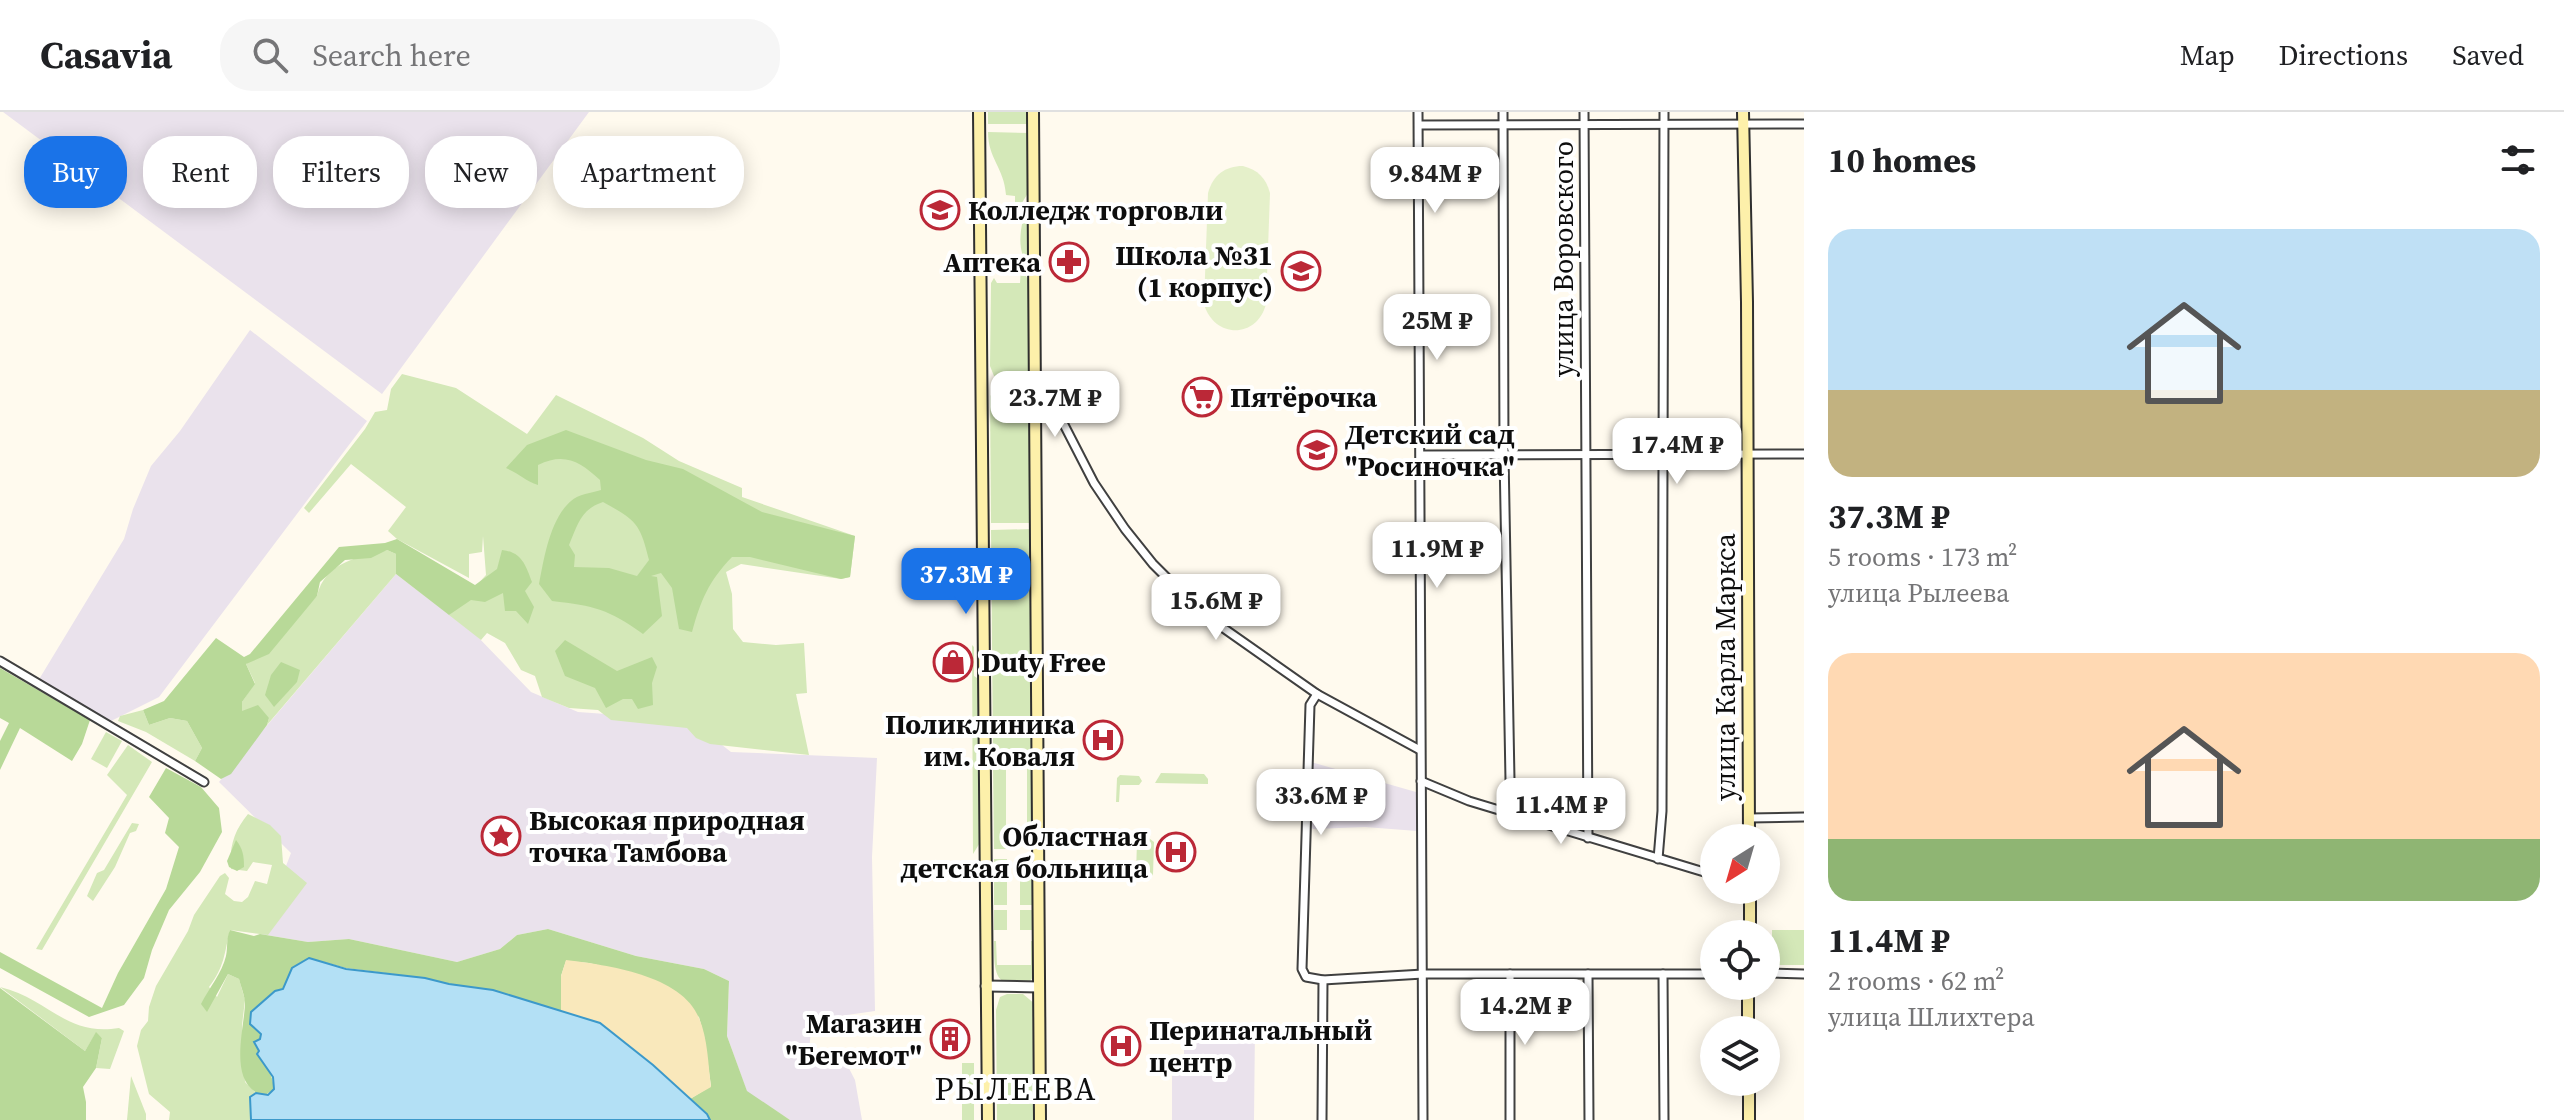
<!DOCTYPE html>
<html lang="en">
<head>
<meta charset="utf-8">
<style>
	body { margin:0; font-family:"Source Serif 4",serif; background:#f6f6f6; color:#202124; height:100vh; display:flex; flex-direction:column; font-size:30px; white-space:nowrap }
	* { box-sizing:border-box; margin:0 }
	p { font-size:26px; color:#757577 }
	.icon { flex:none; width:44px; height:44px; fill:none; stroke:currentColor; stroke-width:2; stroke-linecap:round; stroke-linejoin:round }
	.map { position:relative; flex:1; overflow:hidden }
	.panel { display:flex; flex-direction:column; background:#fff; width:760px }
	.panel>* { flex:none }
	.hud { position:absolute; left:24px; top:24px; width:760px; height:72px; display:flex; gap:16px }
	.needle { width:52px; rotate:217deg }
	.controls { position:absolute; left:1700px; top:712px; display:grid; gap:16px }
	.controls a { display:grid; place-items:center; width:80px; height:80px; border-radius:50%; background:#fff; box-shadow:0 4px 20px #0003; font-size:40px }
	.price { position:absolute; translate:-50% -68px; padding:0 18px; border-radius:16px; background:#fff; color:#222; font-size:26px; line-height:52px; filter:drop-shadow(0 2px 4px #0008) }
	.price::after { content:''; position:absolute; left:50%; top:48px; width:24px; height:18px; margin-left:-12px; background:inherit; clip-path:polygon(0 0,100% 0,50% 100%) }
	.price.current { background:#1a73e8; color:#fff }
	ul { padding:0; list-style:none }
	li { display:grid; align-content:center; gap:16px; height:424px; padding:0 24px }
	li span { display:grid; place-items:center; height:248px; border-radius:24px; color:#555 }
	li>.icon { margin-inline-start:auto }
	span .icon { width:144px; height:144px; fill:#fffc; stroke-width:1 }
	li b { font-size:34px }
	h2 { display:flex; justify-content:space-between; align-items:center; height:96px; padding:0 24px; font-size:34px }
	.tag { padding:0 28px; border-radius:32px; background:#fff; box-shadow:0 4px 20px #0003; font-size:28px; line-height:72px }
	.tag.current { background:#1a73e8; color:#fff }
	header { display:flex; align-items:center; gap:48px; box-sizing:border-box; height:112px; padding:0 40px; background:#fff; border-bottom:2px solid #e0e0e0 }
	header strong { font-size:38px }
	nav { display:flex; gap:44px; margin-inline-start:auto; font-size:28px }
	.search { width:560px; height:72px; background:#f6f6f6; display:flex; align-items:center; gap:20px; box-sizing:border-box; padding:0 28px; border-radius:32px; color:#757577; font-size:30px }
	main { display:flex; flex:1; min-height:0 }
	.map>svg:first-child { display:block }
	.industrial { fill:#eae2ec }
	.green { fill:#d4e8b8 }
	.forest { fill:#b8d998; fill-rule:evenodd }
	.sand { fill:#f9e8bb }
	.pitch { fill:#e5f0ca }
	.water { fill:#b3e0f5; stroke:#3c99ca; stroke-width:2 }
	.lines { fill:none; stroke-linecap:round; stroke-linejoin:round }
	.minor-casing { stroke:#404040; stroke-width:11 }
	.tertiary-casing { stroke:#404040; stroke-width:13 }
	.secondary-casing { stroke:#2f2f2f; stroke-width:14 }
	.minor { stroke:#fff; stroke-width:7 }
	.tertiary { stroke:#fff; stroke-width:9 }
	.secondary { stroke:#fdf0aa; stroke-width:10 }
	.labels { text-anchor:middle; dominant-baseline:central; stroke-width:8; stroke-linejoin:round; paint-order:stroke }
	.poi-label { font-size:28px; font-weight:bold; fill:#0d0d0d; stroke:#fff; text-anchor:start }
	.street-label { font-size:28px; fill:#0d0d0d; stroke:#fff }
	.quarter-label { font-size:32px; letter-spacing:2px; fill:#0d0d0d; stroke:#fff }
</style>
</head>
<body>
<header>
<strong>Casavia</strong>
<div class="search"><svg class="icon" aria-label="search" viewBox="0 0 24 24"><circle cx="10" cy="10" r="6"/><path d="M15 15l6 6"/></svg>Search here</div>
<nav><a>Map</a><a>Directions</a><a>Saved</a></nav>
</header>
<main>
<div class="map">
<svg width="1804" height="1008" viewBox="0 0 1804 1008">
	<rect width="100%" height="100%" fill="#fffaee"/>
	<!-- industrial -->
	<g class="industrial">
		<polygon points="3,0 589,0 382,282"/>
		<polygon points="250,218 367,309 159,585 107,611 38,569 124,427 133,397 151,354 180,319"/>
		<polygon points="396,462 476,523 531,580 578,600 690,608 731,640 877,646 872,745 875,899 812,908 809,939 840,939 855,968 862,1008 790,1008 747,980 727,924 729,869 704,857 636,844 548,817 517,823 500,837 457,850 349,827 308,830 260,822 291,741 219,670"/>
		<polygon points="1311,650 1416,680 1417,719 1365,715 1313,717 1309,713"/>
		<polygon points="1184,914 1255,914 1254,1008 1172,1008 1172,954 1184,954"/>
	</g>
	<!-- green -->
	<g class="green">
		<rect x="988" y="0" width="42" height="12"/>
		<path d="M988 20 1031 21 1028 81 1015 102V84L1006 83C1004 55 988 47 988 20Z"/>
		<path d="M1029 105 1030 146 1023 144C1019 133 1020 120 1023 108Z"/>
		<path d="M1021 156 1029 169 1030 261C1022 268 1004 268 994 264L990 254 991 171 994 166 997 171H1020Z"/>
		<polygon points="402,262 456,276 527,322 556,283 643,326 679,349 742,376 742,385 855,424 850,465 841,467 741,452 726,460 732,482 733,517 743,530 776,533 804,531 807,581 796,582 809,643 710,632 696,626 687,616 611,608 598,598 569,596 542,585 535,564 521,558 505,531 487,521 481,528 449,503 486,463 483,424 482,440 469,442 469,466 397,427 388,419 406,395 351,352 309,401 304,396 365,317 375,300 387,298 391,277"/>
		<polygon points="1023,276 1031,281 1033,411 991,411 990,284 996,277"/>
		<polygon points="1033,417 1035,645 993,644 991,418"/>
		<path d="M387 438 396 442V462L267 613 269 606 242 600V590L255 571 246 552 317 484C325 450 358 445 387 438Z"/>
		<polygon points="972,533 974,535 974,564 980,568 981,729 973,742"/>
		<polygon points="143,598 149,613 170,606 187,609 202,636 195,649 146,620 118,609 120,604"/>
		<polygon points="106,620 122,629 107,656 91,647"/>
		<polygon points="128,633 152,650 42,838 36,837 127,683 107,663"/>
		<polygon points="993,653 1006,653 1006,737 994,737"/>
		<rect x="1027" y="653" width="8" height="84"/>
		<polygon points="1161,661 1204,662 1208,667 1208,672 1155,671"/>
		<polygon points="1120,663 1139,664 1142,669 1139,673 1120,673 1119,690 1116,690 1117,666"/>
		<path d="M248 702 270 713 281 724 283 751 307 771 268 823 230 818C224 842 225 854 209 875L217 885 228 862 239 867 245 888 242 913 245 970 256 981 250 986V1008H169L170 1000 149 982 137 934 141 918 148 909 149 895 156 874 188 819 194 803 220 764 225 761 229 766 225 782 234 789 242 790 248 785 255 769 267 772 272 753 253 750 247 759 231 757C229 735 234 719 248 702Z"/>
		<polygon points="132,711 139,712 136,719 130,721 115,755 93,789 87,784 97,761 104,758"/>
		<polygon points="1145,723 1154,730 1153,762 1150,768 1145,769 1136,762 1137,729"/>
		<rect x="994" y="747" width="13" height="46"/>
		<rect x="1020" y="747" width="15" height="46"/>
		<rect x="994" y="798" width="13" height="20"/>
		<rect x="1020" y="798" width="15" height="20"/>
		<rect x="1772" y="818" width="32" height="35"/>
		<path d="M994 829H996L997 853H1031V829H1035L1036 861 1030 869C993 881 994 857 994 829Z"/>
		<path d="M0 875C48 886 66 925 119 916L124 919 110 957 96 956 102 926 96 921 85 939Z"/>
		<polygon points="1007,882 1023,882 1036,893 1037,1008 997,1008 996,898 1000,885"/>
		<rect x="962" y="951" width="12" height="57"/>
		<polygon points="131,964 146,1002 146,1008 127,1008"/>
	</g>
	<!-- forest -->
	<g class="forest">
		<path d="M566 318 646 348 683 357 762 400 855 424 850 465 841 467 750 445H732C708 470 701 488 692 520L679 517 672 476 661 461 651 464 657 465 662 504 643 522C608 497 595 494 552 489L539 472C544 446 550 407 571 389 578 382 592 381 601 378L600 368C580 350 565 340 538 353V373C526 369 518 361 506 356L527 333ZM603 390C636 408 640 411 649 448L637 464 609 456 574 455 575 443 569 433C578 412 581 397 603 390Z"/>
		<path d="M397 427 475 473 497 457 502 438C522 440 526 454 532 470L525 479 534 495 528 512 516 499H505L503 481 485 490 471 488 449 503 396 462V442L387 438 371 446 345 448 320 470 317 484 269 542 246 552 255 572 242 590V599L258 593 269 606 267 613 231 662 221 667 195 649 202 636 187 609 170 606 149 613 143 598 164 589 216 526 244 545 250 542 339 435 385 431Z"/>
		<polygon points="565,528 617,559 652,545 657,555 652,571 653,593 638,597 632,587 623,587 606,596 595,576 565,564 555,539"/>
		<polygon points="281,550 300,558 297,570 274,595 265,583 271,563"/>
		<polygon points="0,556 90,608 82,632 72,649 20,616 0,658 0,629 9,611 0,606"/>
		<polygon points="166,656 201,675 219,696 222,720 200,760 169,798 152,838 144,866 124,893 89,905 0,856 0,840 102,896 118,861 166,777 179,735 165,721 169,706 149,685"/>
		<path d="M236 728C243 737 244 744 244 755L237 759 229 755 227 749Z"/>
		<path d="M548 817 636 844 704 857 729 869 727 924 747 979 790 1008H710L690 987 711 974 704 924 699 905 642 864 589 851 566 849 561 864V899L493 878 449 872 425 866 346 856 309 846 292 856 283 877 257 916 261 922C252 949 272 950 274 977L264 984C227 973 244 919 245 892 245 884 241 875 239 867L228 862 207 900 201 892C209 876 222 861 226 844 228 835 226 827 230 818L254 824 260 822 308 830 349 827 457 850 500 837 517 823Z"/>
		<polygon points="0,876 85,939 96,920 102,926 96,956 83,975 86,990 86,1008 0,1008"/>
	</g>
	<!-- sand -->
	<path class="sand" d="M566 848C607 853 682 863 699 906 708 927 708 952 711 975L690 987 653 953 600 911 561 899V864Z"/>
	<!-- pitch -->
	<path class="pitch" d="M1243 54C1258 58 1266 66 1270 81L1266 192C1257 227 1214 227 1204 192L1208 81C1213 63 1225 54 1243 54Z"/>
	<!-- water -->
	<polygon class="water" points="309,846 346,857 425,866 449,872 493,878 600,911 653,953 707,1002 710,1008 251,1008 250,985 256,981 268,983 274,977 273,965 257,942 259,939 254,930 260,927 261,922 250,912 251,900 275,879 283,877 292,856"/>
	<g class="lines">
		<!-- minor casing -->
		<g class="minor-casing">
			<g id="minor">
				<polyline points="1418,0 1423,1008"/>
				<polyline points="1503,0 1504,343 1510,668 1507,701"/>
				<polyline points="1584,0 1588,726"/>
				<polyline points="1419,13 1804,12"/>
				<polyline points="1035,283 1059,303 1094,371 1125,417 1153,452 1180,479 1219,513 1317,582 1420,638"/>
				<polyline points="1422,343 1804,342"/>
				<polyline points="0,549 204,670"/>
				<polyline points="1317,582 1310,593 1302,857 1306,865 1323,868 1423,862 1714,862"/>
				<polyline points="1421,669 1469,689 1714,763"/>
				<polyline points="1749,706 1804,705"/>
				<polyline points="1658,747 1662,699 1664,0"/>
				<polyline points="1766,861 1804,862"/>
				<polyline points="1588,862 1589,1008"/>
				<polyline points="1663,862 1664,1008"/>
				<polyline points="1322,1008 1323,868"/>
				<polyline points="1510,1008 1510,862"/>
			</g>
		</g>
		<!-- tertiary casing -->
		<g class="tertiary-casing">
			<polyline id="tertiary" points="986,874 1039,875"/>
		</g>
		<!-- secondary casing -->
		<g class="secondary-casing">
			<g id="secondary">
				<polyline points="979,0 988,1008"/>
				<polyline points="1033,0 1040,1008"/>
				<polyline points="1743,0 1747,190 1749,726"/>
				<polyline points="1750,778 1750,822"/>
				<polyline points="1748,918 1748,874"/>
				<polyline points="1749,970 1749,1008"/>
			</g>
		</g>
		<!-- minor -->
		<use href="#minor" class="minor"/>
		<!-- tertiary -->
		<use href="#tertiary" class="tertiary"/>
		<!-- secondary -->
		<use href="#secondary" class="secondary"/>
	</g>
	<!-- icons -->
	<defs>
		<g id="university-ring" transform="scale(2)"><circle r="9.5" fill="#fff" stroke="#bb2837" stroke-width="1.5"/><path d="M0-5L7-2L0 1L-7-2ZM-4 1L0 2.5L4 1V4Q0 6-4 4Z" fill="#bb2837"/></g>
		<g id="pharmacy-ring" transform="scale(2)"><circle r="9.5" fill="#fff" stroke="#bb2837" stroke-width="1.5"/><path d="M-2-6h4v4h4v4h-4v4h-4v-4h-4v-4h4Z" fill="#bb2837"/></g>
		<g id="school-ring" transform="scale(2)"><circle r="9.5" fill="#fff" stroke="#bb2837" stroke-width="1.5"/><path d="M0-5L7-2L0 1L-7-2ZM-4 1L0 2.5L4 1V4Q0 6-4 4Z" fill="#bb2837"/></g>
		<g id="supermarket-ring" transform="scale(2)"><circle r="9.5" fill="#fff" stroke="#bb2837" stroke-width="1.5"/><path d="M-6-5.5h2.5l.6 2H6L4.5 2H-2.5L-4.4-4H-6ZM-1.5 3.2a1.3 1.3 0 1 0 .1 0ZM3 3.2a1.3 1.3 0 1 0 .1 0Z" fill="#bb2837"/></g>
		<g id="shop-ring" transform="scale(2)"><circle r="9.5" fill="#fff" stroke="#bb2837" stroke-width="1.5"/><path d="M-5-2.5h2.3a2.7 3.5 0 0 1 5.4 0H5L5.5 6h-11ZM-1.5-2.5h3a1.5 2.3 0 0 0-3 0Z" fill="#bb2837"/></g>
		<g id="hospital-ring" transform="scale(2)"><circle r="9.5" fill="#fff" stroke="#bb2837" stroke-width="1.5"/><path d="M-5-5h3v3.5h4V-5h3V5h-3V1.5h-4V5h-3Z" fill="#bb2837"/></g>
		<g id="sight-ring" transform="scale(2)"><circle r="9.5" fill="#fff" stroke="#bb2837" stroke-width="1.5"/><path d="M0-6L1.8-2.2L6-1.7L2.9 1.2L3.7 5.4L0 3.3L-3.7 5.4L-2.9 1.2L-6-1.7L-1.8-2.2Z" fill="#bb2837"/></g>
		<g id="building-ring" transform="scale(2)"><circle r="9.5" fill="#fff" stroke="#bb2837" stroke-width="1.5"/><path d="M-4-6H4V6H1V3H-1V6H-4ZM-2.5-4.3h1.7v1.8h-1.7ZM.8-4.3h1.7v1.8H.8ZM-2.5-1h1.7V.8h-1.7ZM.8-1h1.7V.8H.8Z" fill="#bb2837"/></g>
	</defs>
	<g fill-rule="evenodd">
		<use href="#university-ring" x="940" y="98"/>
		<use href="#pharmacy-ring" x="1069" y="150"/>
		<use href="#school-ring" x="1301" y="159"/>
		<use href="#supermarket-ring" x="1202" y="285"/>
		<use href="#school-ring" x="1317" y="338"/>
		<use href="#shop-ring" x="953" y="550"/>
		<use href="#hospital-ring" x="1103" y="628"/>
		<use href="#sight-ring" x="501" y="724"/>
		<use href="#hospital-ring" x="1176" y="740"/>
		<use href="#building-ring" x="950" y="927"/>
		<use href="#hospital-ring" x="1121" y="934"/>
	</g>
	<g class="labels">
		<!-- poi labels -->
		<g class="poi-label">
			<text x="968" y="98">Колледж торговли</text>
			<text x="1273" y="143" text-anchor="end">Школа №31<tspan x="1273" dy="32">(1 корпус)</tspan></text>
			<text x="1041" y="150" text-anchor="end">Аптека</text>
			<text x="1230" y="285">Пятёрочка</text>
			<text x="1345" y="322">Детский сад<tspan x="1345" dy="32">"Росиночка"</tspan></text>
			<text x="981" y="550">Duty Free</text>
			<text x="1075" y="612" text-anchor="end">Поликлиника<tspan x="1075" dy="32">им. Коваля</tspan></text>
			<text x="529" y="708">Высокая природная<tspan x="529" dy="32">точка Тамбова</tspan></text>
			<text x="1148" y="724" text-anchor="end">Областная<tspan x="1148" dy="32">детская больница</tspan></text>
			<text x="922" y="911" text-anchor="end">Магазин<tspan x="922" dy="32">"Бегемот"</tspan></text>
			<text x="1149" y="918">Перинатальный<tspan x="1149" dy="32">центр</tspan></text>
		</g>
		<!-- street labels -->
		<g class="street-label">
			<text transform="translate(1563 147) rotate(-90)">улица Воровского</text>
			<text transform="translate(1725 555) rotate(-90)">улица Карла Маркса</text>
		</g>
		<!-- quarter labels -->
		<g class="quarter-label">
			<text x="1016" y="977">РЫЛЕЕВА</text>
		</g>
	</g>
</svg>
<div class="controls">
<a><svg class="needle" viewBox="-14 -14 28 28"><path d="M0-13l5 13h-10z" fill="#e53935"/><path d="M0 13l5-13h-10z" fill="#757577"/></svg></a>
<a><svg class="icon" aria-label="locate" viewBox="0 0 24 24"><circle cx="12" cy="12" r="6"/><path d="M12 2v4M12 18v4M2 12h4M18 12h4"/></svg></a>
<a><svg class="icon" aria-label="layers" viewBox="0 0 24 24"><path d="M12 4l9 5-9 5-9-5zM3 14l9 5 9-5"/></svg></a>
</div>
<b class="price" style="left:1435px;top:103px">9.84M ₽</b>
<b class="price" style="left:1437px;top:250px">25M ₽</b>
<b class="price" style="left:1055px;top:327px">23.7M ₽</b>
<b class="price" style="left:1677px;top:374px">17.4M ₽</b>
<b class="price" style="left:1437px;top:478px">11.9M ₽</b>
<b class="price current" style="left:966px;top:504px">37.3M ₽</b>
<b class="price" style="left:1216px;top:530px">15.6M ₽</b>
<b class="price" style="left:1321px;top:725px">33.6M ₽</b>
<b class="price" style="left:1561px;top:734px">11.4M ₽</b>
<b class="price" style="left:1525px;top:935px">14.2M ₽</b>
<div class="hud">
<a class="tag current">Buy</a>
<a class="tag">Rent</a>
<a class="tag">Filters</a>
<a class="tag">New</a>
<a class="tag">Apartment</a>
</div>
</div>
<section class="panel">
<h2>10 homes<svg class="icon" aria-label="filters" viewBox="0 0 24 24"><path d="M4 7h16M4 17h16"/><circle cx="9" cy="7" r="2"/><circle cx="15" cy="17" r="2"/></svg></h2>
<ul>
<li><span style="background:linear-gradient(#bfe0f5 65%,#c2b280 0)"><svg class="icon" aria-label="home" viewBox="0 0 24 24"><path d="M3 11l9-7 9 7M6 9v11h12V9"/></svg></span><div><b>37.3M ₽</b><p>5 rooms · 173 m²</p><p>улица Рылеева</p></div></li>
<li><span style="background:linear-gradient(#ffd9b3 75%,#8fb573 0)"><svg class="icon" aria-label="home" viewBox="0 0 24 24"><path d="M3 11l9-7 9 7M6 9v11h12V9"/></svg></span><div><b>11.4M ₽</b><p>2 rooms · 62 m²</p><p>улица Шлихтера</p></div></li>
</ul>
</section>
</main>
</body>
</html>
